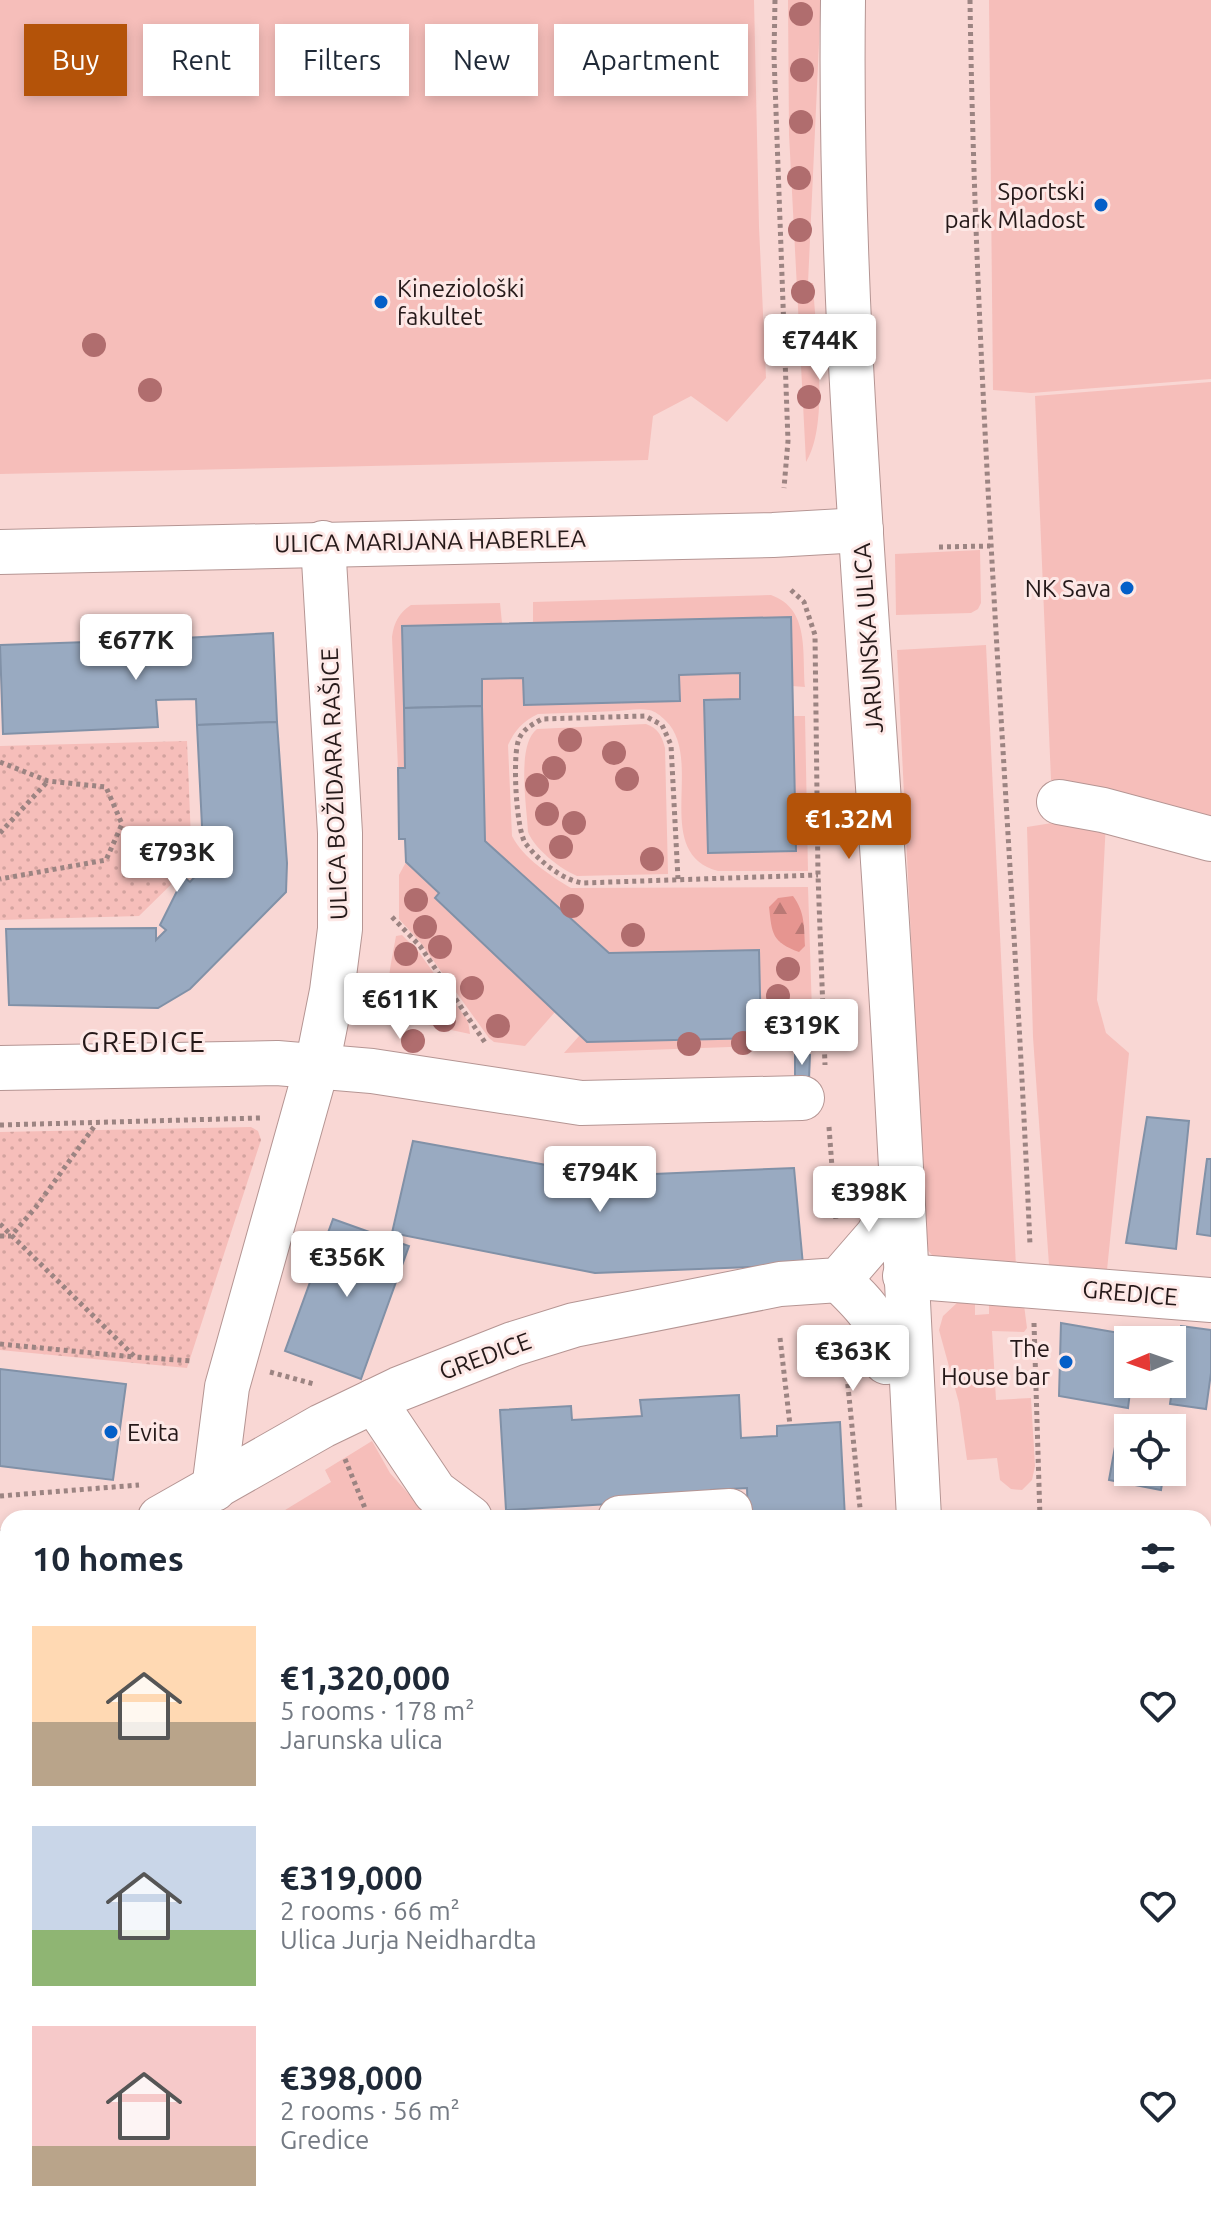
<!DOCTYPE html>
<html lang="en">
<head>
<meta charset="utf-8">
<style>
	body { margin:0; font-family:Ubuntu,sans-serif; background:#f6f6f7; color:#1f2937; height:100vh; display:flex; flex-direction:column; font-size:30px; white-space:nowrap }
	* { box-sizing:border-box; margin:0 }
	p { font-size:26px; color:#747a83 }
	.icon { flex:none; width:44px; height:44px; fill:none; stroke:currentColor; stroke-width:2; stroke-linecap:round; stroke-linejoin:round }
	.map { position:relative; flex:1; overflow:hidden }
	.drawer { position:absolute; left:0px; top:1510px; width:1212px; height:714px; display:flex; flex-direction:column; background:#fff; border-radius:24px 24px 0 0; box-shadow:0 4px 12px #0003 }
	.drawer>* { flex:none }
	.hud { position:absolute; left:24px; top:24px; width:800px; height:72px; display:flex; gap:16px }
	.needle { width:52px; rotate:268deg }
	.buttons { position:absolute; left:1114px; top:1326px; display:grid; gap:16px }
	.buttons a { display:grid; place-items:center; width:72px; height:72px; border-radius:0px; background:#fff; box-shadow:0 4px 12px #0003; font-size:40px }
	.price { position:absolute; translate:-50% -68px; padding:0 18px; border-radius:8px; background:#fff; color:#222; font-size:26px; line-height:52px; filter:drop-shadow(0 2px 4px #0008) }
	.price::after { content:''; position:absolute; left:50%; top:48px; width:24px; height:18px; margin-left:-12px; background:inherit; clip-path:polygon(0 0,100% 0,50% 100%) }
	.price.current { background:#b45309; color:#fff }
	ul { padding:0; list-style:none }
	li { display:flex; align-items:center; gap:24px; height:200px; padding:0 32px }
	li span { display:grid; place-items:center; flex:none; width:224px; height:160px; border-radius:0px; color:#555 }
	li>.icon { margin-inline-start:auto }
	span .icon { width:96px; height:96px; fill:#fffc; stroke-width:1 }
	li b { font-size:34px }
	h2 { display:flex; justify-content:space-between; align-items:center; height:96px; padding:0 32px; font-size:34px }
	.pill { padding:0 28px; border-radius:0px; background:#fff; box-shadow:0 4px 12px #0003; font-size:28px; line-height:72px }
	.pill.current { background:#b45309; color:#fff }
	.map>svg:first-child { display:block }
	.green { fill:#f6beba }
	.forest { fill:url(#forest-firs) }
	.park { fill:url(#park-dots) }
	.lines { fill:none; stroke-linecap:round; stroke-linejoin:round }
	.stream { stroke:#8b5250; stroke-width:11 }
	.building { fill:#99aac1; stroke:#8191a7; stroke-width:2 }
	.minor-casing { stroke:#b59593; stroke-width:46 }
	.path { stroke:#9c8482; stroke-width:5; stroke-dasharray:4 4; stroke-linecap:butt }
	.minor { stroke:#fff; stroke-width:44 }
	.tree { fill:#b06d6e }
	.poi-dot { fill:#045fc8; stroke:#fde8e6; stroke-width:3 }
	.labels { text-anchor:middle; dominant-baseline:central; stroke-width:6; stroke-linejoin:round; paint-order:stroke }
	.poi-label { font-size:24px; fill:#251919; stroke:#fde8e6; text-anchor:end }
	.street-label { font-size:24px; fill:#251919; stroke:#fde8e6 }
	.quarter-label { font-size:28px; letter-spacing:2px; fill:#251919; stroke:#fde8e6 }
</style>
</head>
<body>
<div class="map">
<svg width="1211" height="2223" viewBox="0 0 1211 2223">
	<defs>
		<pattern id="forest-firs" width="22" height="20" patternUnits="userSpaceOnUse" patternTransform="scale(2)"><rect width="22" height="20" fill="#e69590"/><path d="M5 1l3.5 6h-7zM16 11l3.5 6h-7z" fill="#ba7975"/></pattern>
		<pattern id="park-dots" width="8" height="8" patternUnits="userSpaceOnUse" patternTransform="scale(2)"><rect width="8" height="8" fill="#f6beba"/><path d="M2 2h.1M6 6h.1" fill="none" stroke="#d3a39f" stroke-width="1.8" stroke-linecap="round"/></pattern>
	</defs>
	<rect width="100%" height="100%" fill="#f9d7d4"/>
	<!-- green -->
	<g class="green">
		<polygon points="0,0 754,0 759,227 766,378 727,422 691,396 653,416 648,460 0,474"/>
		<path d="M788 0H821L808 283H813C815 330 830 423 806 462L789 134Z"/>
		<polygon points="989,0 1211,0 1211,379 1031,393 993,390"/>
		<polygon points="1211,382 1211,821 1051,780 1035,396"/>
		<polygon points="980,550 981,603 978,609 971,613 896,615 895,554"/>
		<path d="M771 595C810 609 802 652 805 687L792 686 790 617 533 623V602Z"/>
		<path d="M500 603 502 623 402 626 405 768H398L392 637C394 622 399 613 411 605Z"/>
		<polygon points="986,645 1016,1267 939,1263 926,1248 897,650"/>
		<path d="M740 673V699L704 701 708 852 793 716H805L808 871H718C650 853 706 758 665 720 661 716 655 711 649 710 640 708 627 710 618 711 592 712 565 713 538 714 523 721 515 730 508 745L512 836C523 858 551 876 571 888L808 887 813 1044 564 1053 580 1035 587 1042 761 1038 759 950 609 953 485 841 482 679 523 678 524 705 679 701V675Z"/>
		<path d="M646 724C658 728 662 736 665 748L668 874 577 876C559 868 535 849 528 832 527 807 516 745 537 729Z"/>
		<polygon points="1083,818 1106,821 1097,1000 1106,1033 1129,1053 1107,1270 1049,1265 1033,1037 1027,827"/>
		<polygon points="406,862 439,893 435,898 555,1012 525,1046 494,1042 489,1038 420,942 399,919 399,875"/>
		<path d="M402 935 418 951 468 1021 470 1034 400 1019C380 1000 392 961 396 936Z"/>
		<polygon points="989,1301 1024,1305 1027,1328 1024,1332 992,1331 996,1400 1031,1398 1035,1466 1032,1480 1022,1490 1011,1489 1000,1480 997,1458 967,1460 959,1403 939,1330 943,1316 958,1302 975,1302 975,1315 989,1314"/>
		<polygon points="372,1441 390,1473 430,1518 272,1518 331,1482 325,1470"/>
		<polygon points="1204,1906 1211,1910 1211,2223 1129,2223 1128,2216 1204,2216"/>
		<polygon points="532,2216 888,2216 888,2223 531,2223"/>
	</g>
	<!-- forest -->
	<g class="forest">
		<path d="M793 896C805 912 804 927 805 946L799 952C772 942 772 934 769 907L778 898Z"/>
		<polygon points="8,1890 8,2145 0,2161 0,1893"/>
		<polygon points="215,2216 525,2216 527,2223 212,2223"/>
	</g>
	<!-- park -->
	<g class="park">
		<polygon points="187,741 192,864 139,916 0,920 0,746"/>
		<polygon points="251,1127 258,1131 261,1140 187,1368 0,1350 0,1132"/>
	</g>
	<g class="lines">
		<!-- stream -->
		<g class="stream">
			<polyline points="0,1632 8,1632"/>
			<polyline points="1204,1826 1211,1827"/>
		</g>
	</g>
	<!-- building -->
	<g class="building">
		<polygon points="791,617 796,851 708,853 704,700 740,699 740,673 679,675 680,701 524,705 523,678 482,679 482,706 404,708 402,626"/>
		<polygon points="273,633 277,722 197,725 196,699 156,700 158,727 3,734 0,645 147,640"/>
		<polygon points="482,706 485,841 609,953 759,950 761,1038 587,1042 435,898 439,893 406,862 405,839 399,839 398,768 405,768 404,708"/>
		<polygon points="277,722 287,863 286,892 190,989 158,1008 9,1005 6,929 156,928 156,940 166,930 160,925 184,877 190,882 204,867 197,725"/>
		<polygon points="795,1055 810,1055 809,1079 795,1079"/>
		<polygon points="1147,1117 1189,1121 1176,1249 1126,1243"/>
		<polygon points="413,1141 607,1176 794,1168 803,1265 595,1273 392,1233"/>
		<polygon points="1207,1159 1211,1159 1211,1236 1197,1234"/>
		<polygon points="333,1219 409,1246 361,1379 285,1351"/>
		<polygon points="1061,1323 1137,1336 1136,1340 1128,1340 1128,1384 1131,1384 1128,1408 1059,1396"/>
		<polygon points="1181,1326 1211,1330 1211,1373 1206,1409 1170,1404"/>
		<polygon points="0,1369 126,1384 113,1480 0,1466"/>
		<polygon points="739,1395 741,1438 777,1436 777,1426 840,1422 845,1518 748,1518 747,1488 711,1490 711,1498 506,1510 500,1410 571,1406 572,1420 642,1416 640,1400"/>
		<polygon points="1117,1436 1128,1438 1128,1472 1164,1472 1161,1490 1109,1480"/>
	</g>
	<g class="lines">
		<!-- minor casing -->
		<g class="minor-casing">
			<g id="minor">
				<path d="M843 0C839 277 863 556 881 832 897 1060 907 1289 919 1518"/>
				<polyline points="0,552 773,535 861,530"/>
				<polyline points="1059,802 1103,810 1211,839"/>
				<polyline points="0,1068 277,1063 372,1071 581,1103 802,1098"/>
				<polyline points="905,1276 1211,1300"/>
				<path d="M839 1280C871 1311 878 1317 886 1362"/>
				<polyline points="374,1401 435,1492 470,1518"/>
				<polyline points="214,1489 227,1387 317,1066 332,991 340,929 340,833 323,543"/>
				<polyline points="160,1518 322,1426 399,1389 513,1344 574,1325 780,1284 839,1280 878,1235 900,1190"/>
				<polyline points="620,1518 730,1511"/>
				<polyline points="0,1553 8,1552"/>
				<polyline points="943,2216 943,2223"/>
			</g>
		</g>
		<!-- path -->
		<g class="path">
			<polyline points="775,0 774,56 788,441 784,488"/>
			<path d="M970 0C976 416 1012 830 1030 1245"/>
			<polyline points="939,547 990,546"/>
			<polyline points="791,590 804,602 815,635 818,875 825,1065"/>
			<polyline points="0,762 48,781 106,787 122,824 106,860 0,879"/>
			<polyline points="0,833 48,781"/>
			<path d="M678 879 671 745 662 725 645 716 542 719C533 724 523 729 519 739 512 754 516 832 526 844 539 861 561 879 582 883L818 875"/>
			<polyline points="392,917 420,946 486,1044"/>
			<polyline points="0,1125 260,1118"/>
			<polyline points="829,1127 836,1221"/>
			<polyline points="0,1224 135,1357 192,1361"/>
			<polyline points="0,1236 11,1236 36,1207 96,1124"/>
			<polyline points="1034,1323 1040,1518"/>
			<polyline points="780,1338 790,1425"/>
			<polyline points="0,1344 134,1357"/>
			<polyline points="270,1372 314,1384"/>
			<polyline points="847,1376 861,1518"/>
			<polyline points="345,1459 369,1518"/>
			<polyline points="0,1496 139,1485"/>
			<polyline points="0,1670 8,1670"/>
			<polyline points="1204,1798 1211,1799"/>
			<polyline points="1204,1888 1211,1891"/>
			<polyline points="1093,2216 1094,2223"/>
			<polyline points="0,2220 8,2194"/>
			<polyline points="544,2221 556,2223"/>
			<polyline points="716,2223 721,2216"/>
			<polyline points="876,2223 878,2216"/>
		</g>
		<!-- minor -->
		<use href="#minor" class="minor"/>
	</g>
	<!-- trees -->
	<g class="tree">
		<circle cx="801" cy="14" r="12"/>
		<circle cx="802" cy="70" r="12"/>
		<circle cx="801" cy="122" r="12"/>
		<circle cx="799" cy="178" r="12"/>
		<circle cx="800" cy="230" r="12"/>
		<circle cx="803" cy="292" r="12"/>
		<circle cx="806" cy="342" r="12"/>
		<circle cx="94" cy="345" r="12"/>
		<circle cx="150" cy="390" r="12"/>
		<circle cx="809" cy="397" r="12"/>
		<circle cx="570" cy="740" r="12"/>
		<circle cx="614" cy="753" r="12"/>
		<circle cx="554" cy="768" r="12"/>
		<circle cx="627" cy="779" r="12"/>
		<circle cx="537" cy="785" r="12"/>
		<circle cx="547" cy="814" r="12"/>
		<circle cx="574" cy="823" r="12"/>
		<circle cx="561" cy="847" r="12"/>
		<circle cx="652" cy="859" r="12"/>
		<circle cx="416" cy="900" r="12"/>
		<circle cx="572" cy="906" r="12"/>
		<circle cx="425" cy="927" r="12"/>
		<circle cx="633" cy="935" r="12"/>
		<circle cx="440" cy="947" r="12"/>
		<circle cx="406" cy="954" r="12"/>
		<circle cx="788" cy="969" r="12"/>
		<circle cx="472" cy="988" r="12"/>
		<circle cx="423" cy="995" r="12"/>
		<circle cx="778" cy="996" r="12"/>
		<circle cx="444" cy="1020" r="12"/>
		<circle cx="498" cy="1026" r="12"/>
		<circle cx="413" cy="1041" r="12"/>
		<circle cx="743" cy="1043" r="12"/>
		<circle cx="689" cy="1044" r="12"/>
	</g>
	<!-- markers -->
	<g class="poi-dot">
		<circle cx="1101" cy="205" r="8"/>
		<circle cx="381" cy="302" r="8"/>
		<circle cx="1127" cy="588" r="8"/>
		<circle cx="1066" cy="1362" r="8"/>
		<circle cx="111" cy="1432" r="8"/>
	</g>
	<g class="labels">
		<!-- poi labels -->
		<g class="poi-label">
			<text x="1085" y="191">Sportski<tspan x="1085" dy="28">park Mladost</tspan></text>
			<text x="397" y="288" text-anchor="start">Kineziološki<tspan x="397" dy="28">fakultet</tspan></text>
			<text x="1111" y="588">NK Sava</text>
			<text x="1050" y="1348">The<tspan x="1050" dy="28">House bar</tspan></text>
			<text x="127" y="1432" text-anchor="start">Evita</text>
		</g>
		<!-- street labels -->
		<g class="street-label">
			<text transform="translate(430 541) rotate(-1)">ULICA MARIJANA HABERLEA</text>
			<text transform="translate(868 638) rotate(-94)">JARUNSKA ULICA</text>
			<text transform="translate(334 784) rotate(-92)">ULICA BOŽIDARA RAŠICE</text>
			<text transform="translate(1130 1293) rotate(5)">GREDICE</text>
			<text transform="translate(485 1356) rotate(-20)">GREDICE</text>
		</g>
		<!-- quarter labels -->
		<g class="quarter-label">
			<text x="144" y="1041">GREDICE</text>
		</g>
	</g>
</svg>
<div class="buttons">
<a><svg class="needle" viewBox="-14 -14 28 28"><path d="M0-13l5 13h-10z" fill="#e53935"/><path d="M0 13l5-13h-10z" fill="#747a83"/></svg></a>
<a><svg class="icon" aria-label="locate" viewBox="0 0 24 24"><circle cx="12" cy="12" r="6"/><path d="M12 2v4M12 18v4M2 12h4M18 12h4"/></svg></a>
</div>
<b class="price" style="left:820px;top:382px">€744K</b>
<b class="price" style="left:136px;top:682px">€677K</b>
<b class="price current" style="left:849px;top:861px">€1.32M</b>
<b class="price" style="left:177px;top:894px">€793K</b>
<b class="price" style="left:400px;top:1041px">€611K</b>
<b class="price" style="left:802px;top:1067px">€319K</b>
<b class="price" style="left:600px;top:1214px">€794K</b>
<b class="price" style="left:869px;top:1234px">€398K</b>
<b class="price" style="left:347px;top:1299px">€356K</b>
<b class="price" style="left:853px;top:1393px">€363K</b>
<div class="hud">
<a class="pill current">Buy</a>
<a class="pill">Rent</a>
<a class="pill">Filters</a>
<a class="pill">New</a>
<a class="pill">Apartment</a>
</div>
<section class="drawer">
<h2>10 homes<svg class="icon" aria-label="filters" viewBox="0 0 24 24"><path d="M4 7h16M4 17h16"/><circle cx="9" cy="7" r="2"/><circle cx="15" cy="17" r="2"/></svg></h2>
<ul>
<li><span style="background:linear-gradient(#ffd9b3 60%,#b9a48a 0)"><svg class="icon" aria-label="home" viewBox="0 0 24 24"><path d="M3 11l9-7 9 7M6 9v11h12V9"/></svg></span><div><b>€1,320,000</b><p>5 rooms · 178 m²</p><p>Jarunska ulica</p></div><svg class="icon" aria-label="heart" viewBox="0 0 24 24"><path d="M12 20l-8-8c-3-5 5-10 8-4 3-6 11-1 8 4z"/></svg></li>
<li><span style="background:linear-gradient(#c9d6e8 65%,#8fb573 0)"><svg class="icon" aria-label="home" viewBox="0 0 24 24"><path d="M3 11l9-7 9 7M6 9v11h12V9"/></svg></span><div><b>€319,000</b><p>2 rooms · 66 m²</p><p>Ulica Jurja Neidhardta</p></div><svg class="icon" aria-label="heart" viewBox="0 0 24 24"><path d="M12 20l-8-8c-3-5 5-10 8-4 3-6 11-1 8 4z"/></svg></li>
<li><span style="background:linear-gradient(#f6c9c9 75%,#b9a48a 0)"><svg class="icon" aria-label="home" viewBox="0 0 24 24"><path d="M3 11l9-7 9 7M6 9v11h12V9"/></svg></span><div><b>€398,000</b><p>2 rooms · 56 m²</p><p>Gredice</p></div><svg class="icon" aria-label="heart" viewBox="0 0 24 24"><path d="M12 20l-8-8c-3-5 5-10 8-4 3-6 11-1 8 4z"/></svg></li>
</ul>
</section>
</div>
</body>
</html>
